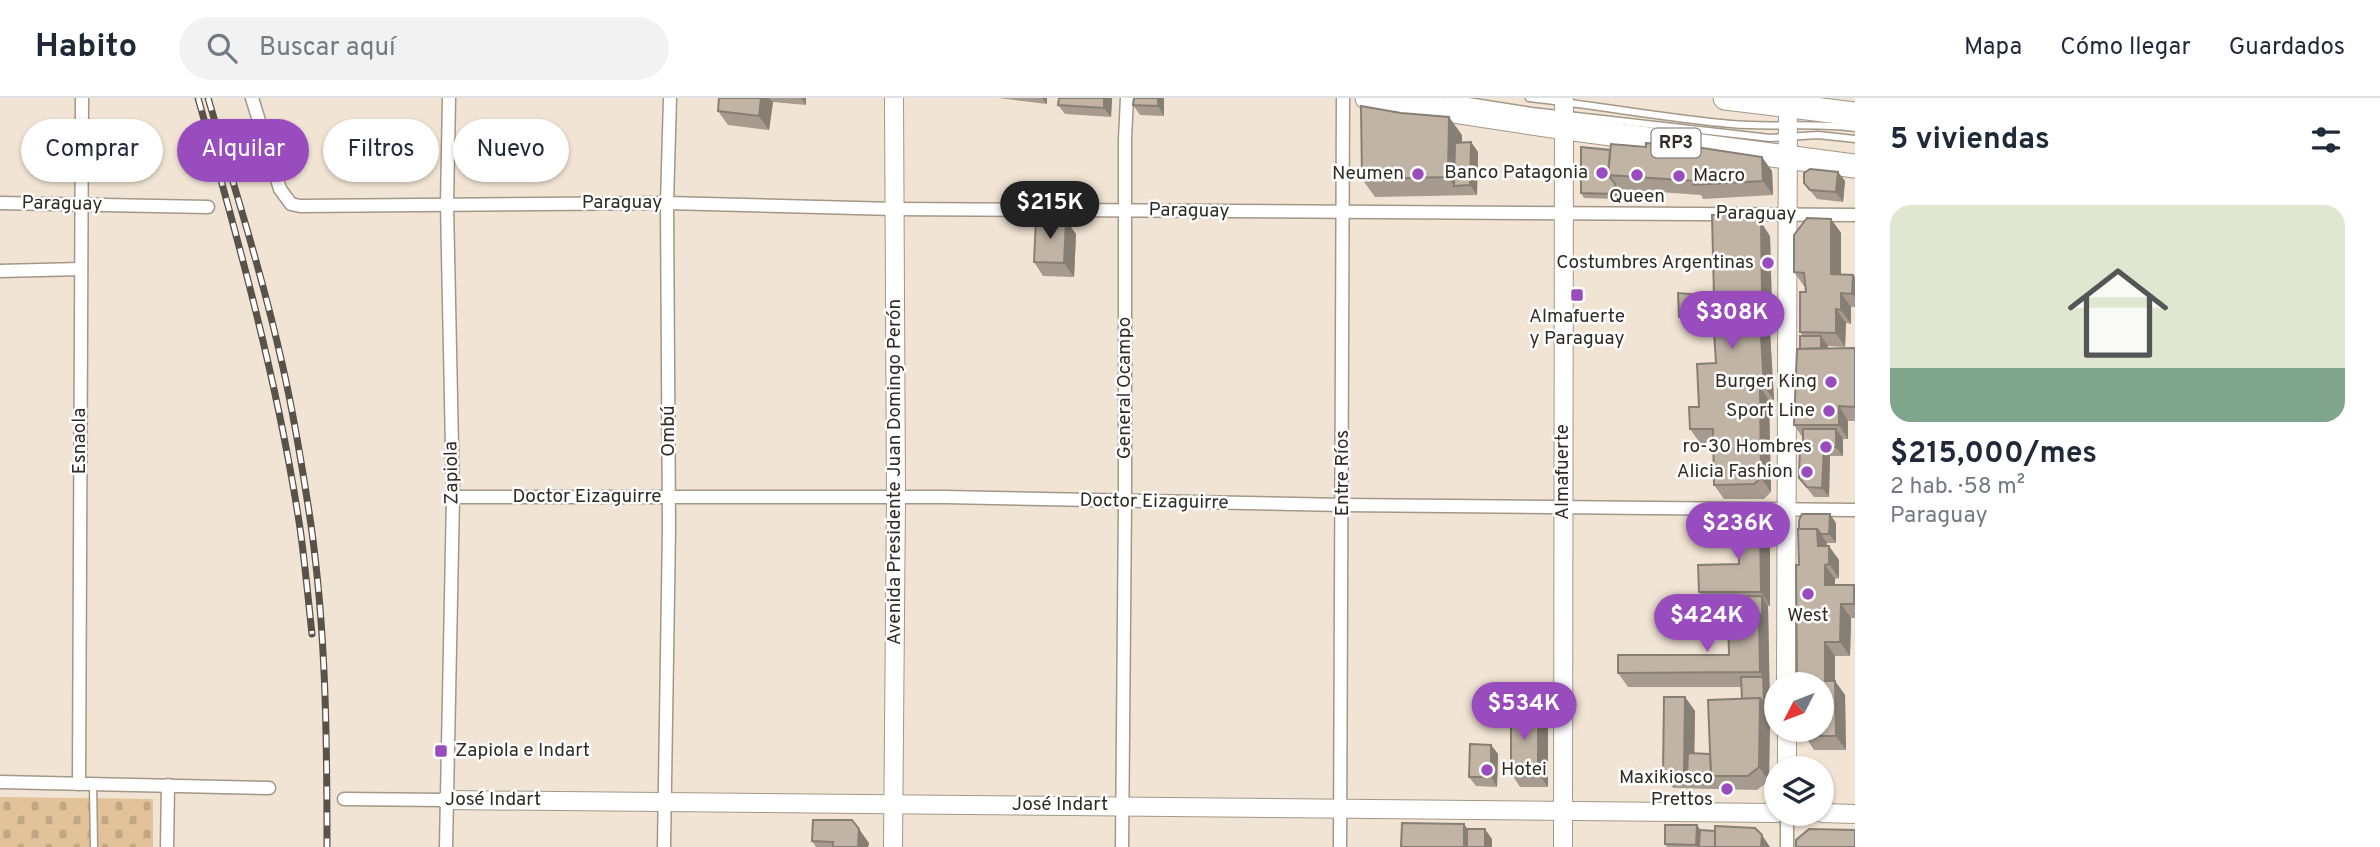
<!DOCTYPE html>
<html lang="es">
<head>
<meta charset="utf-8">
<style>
	body { margin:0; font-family:Overpass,sans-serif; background:#f2f2f3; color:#1f2937; height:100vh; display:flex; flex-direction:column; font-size:26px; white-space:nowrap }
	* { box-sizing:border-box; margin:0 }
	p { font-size:23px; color:#747a83 }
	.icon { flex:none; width:38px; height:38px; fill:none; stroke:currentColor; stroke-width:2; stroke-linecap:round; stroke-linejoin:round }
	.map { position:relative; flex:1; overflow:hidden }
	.panel { display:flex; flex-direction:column; background:#fff; width:525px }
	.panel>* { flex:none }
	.guide { position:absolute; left:21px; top:21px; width:665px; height:63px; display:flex; gap:14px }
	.needle { width:46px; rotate:228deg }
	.tools { position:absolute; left:1764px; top:574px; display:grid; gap:14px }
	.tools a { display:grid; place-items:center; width:70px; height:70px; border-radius:50%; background:#fff; box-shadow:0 2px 5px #0004; font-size:35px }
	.price { position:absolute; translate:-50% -60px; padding:0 16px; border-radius:24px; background:#994cbd; color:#fff; font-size:23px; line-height:46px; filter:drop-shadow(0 2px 4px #0008) }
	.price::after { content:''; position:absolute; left:50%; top:42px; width:21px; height:16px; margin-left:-10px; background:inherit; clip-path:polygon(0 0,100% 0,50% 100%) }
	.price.selected { background:#222; color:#fff }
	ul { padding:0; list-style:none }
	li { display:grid; align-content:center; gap:14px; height:371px; padding:0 35px }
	li span { display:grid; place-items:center; height:217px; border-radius:21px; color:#555 }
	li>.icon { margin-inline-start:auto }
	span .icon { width:126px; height:126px; fill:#fffc; stroke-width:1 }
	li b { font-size:30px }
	h2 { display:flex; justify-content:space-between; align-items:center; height:84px; padding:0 35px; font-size:30px }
	.chip { padding:0 24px; border-radius:32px; background:#fff; box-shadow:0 2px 5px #0004; font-size:24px; line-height:63px }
	.chip.selected { background:#994cbd; color:#fff }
	header { display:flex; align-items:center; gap:42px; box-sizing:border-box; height:98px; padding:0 35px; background:#fff; border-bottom:2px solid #e0e1e3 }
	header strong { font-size:33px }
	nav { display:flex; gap:38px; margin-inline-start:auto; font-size:24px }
	.search { width:490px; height:63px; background:#f2f2f3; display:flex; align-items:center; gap:18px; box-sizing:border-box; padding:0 24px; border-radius:38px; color:#747a83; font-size:26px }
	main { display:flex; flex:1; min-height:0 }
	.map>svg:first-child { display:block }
	.cemetery { fill:url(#cemetery-stones) }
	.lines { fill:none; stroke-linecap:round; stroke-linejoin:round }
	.lane-casing { stroke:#a39788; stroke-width:9 }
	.street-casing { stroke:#a39788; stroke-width:15 }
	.secondary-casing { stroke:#a39788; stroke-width:20 }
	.highway-casing { stroke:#a39788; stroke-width:25 }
	.lane { stroke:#fff; stroke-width:6 }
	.street { stroke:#fff; stroke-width:12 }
	.secondary { stroke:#fff; stroke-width:18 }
	.highway { stroke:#fff; stroke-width:23 }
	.rail-casing { stroke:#585249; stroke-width:7 }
	.rail { stroke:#fff; stroke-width:4.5; stroke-dasharray:13; stroke-linecap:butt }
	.wall { fill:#a69b8e }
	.shaded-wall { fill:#877e74 }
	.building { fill:#c1b4a5; stroke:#877e74; stroke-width:2 }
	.poi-dot { fill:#994cbd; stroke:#fff; stroke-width:2.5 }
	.labels { text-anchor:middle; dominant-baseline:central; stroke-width:5; stroke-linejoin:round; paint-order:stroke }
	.shield { fill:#fff; stroke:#6e6b66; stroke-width:2 }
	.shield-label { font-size:18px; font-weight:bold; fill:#302b25 }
	.poi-label { font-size:19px; fill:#302b25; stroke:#fff; text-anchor:end }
	.street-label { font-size:19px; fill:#302b25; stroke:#fff }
</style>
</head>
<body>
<header>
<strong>Habito</strong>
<div class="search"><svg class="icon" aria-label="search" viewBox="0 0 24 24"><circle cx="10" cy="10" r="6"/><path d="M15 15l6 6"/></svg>Buscar aquí</div>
<nav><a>Mapa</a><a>Cómo llegar</a><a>Guardados</a></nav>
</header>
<main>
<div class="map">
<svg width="1855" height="749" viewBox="0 0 1855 749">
	<defs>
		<pattern id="cemetery-stones" width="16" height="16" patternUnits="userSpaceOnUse" patternTransform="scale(1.75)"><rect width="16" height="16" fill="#e2c299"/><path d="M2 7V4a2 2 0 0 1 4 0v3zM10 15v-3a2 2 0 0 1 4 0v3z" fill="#c2a784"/></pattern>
	</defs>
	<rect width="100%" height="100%" fill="#f1e4d4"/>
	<!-- cemetery -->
	<polygon class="cemetery" points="0,699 153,701 153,749 0,749"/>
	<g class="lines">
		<!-- lane casing -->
		<g class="lane-casing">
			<g id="lane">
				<polyline points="1449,0 1532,13 1770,40 1818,37 1855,41"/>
				<path d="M1529 0C1596 7 1664 20 1731 26 1773 30 1814 24 1855 30"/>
				<polyline points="93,686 94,749"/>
			</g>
		</g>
		<!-- street casing -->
		<g class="street-casing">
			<g id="street">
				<polyline points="252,0 280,91 291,106 300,108 667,105 894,111 1855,117"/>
				<polyline points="0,105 208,109"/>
				<polyline points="0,173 81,171"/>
				<polyline points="453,399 945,399 1343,407 1855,412"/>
				<polyline points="0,684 269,690"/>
				<polyline points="79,686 82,0"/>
				<polyline points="344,701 446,702"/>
				<polyline points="167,749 168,687"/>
				<polyline points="446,749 453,399 447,106 449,0"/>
				<polyline points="664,749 669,430 667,105 670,0"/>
				<polyline points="1122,749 1125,403 1125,41 1127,0"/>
				<polyline points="1340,749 1343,0"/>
				<polyline points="1787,749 1787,716"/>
			</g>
		</g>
		<!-- secondary casing -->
		<g class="secondary-casing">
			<g id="secondary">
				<polyline points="1786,586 1788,0"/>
				<polyline points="1787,632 1787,670"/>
				<polyline points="446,702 1776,715"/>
				<polyline points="1822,715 1855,716"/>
				<polyline points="893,749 896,400 894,0"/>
				<polyline points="1563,749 1564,0"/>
			</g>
		</g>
		<!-- highway casing -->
		<g class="highway-casing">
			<g id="highway">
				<polyline points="1367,0 1564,30 1855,68"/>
				<polyline points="1725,0 1855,16"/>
			</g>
		</g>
		<!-- lane -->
		<use href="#lane" class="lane"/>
		<!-- street -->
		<use href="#street" class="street"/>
		<!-- secondary -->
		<use href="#secondary" class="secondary"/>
		<!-- highway -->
		<use href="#highway" class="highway"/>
		<!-- rail casing -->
		<g class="rail-casing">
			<g id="rail">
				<path d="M198 0C238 141 278 284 300 430 305 465 308 500 312 536"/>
				<path d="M208 0C234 88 262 176 282 265 294 318 303 373 311 427 326 534 327 641 327 749"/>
			</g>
		</g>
		<!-- rail -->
		<use href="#rail" class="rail"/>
	</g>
	<!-- wall -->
	<g class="wall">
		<polygon points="719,0 806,0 806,7 773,4 769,32 728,27 718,13"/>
		<polygon points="999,0 1047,0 1047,6"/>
		<polygon points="1112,0 1111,19 1065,16 1058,7"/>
		<polygon points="1164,0 1164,18 1140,17 1133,7"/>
		<polygon points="1462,37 1462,45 1471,44 1478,54 1477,97 1375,99 1362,81"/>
		<polygon points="1581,49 1772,73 1773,97 1703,101 1701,97 1618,91 1618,101 1584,100 1581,95"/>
		<polygon points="1838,74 1845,83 1843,104 1817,101 1804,85"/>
		<polygon points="1831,121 1841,135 1841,176 1853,177 1855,179 1855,209 1851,209 1851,226 1846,225 1845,249 1828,248 1828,250 1855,250 1855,323 1848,323 1848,341 1843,341 1843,358 1830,358 1829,399 1814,399 1799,380 1803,340 1794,327 1800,251 1803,238 1800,234 1806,194 1806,188 1804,188 1794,174"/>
		<polygon points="1076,136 1074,179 1043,178 1034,164"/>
		<polygon points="1770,138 1772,213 1770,234 1774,302 1769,303 1771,394 1764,401 1724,401 1714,387 1713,345 1700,345 1690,331 1716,265 1714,232 1689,233 1679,219 1714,198"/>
		<polygon points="1760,419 1770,433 1770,508 1768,508 1770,615 1769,683 1757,692 1673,690 1663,676 1685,599 1695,613 1694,656 1710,656 1742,601 1742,589 1628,589 1618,575 1729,557 1728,528 1722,520 1722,508 1708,508 1699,494 1739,466"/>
		<polygon points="1836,425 1836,445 1827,445 1827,448 1839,462 1839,480 1835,481 1835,487 1854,487 1855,489 1855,520 1851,520 1850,558 1835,558 1835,583 1845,597 1846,652 1814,652 1805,638 1798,431"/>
		<polygon points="1538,613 1548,627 1548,689 1520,689 1511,675"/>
		<polygon points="1491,647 1498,656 1497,689 1476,688 1469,679"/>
		<polygon points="1700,732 1770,749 1667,749 1665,746"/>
		<polygon points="812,743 869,745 868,749 816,749"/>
	</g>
	<!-- shaded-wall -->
	<g class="shaded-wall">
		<polygon points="761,0 769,0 773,4 769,32 759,18"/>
		<polygon points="801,0 806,0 806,7"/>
		<polygon points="1042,0 1047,0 1047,6"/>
		<polygon points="1104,0 1112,0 1111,19 1104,10"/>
		<polygon points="1158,0 1164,0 1164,18 1158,8"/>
		<polygon points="1449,19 1462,37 1461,88 1454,88 1448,79"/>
		<polygon points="1471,44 1478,54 1477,97 1470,87"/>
		<polygon points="1762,59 1772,73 1773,97 1763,83"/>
		<polygon points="1838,74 1845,83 1843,104 1836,94"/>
		<polygon points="1615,86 1618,91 1618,101 1614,96"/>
		<polygon points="1831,121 1841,135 1841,190 1831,176"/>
		<polygon points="1066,122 1076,136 1074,179 1064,165"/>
		<polygon points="1761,124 1770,138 1772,213 1770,234 1774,302 1764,288 1760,220"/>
		<polygon points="1853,177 1855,179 1855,199 1852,196"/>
		<polygon points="1841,195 1851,209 1851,226 1841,212"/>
		<polygon points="1836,211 1846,225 1845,249 1836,235"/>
		<polygon points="1821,238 1828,248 1827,265 1821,255"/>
		<polygon points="1760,288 1769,303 1771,394 1761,380"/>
		<polygon points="1839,308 1848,323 1848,341 1839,327"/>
		<polygon points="1836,331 1843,341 1843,358 1836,349"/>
		<polygon points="1824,349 1830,358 1829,399 1822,390"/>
		<polygon points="1830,416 1836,425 1836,445 1829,436"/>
		<polygon points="1760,419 1770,433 1770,508 1761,494"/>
		<polygon points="1817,431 1827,445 1828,462 1818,448"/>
		<polygon points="1829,448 1839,462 1839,480 1829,466"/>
		<polygon points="1825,467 1835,481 1835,501 1825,487"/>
		<polygon points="1762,498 1768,508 1770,615 1769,683 1759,669 1760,600 1763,579 1760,574 1759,515"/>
		<polygon points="1841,506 1851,520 1850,558 1840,544"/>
		<polygon points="1825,544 1835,558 1835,583 1845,597 1846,652 1836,638 1825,583"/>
		<polygon points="1685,599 1695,613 1694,682 1687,681 1684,677"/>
		<polygon points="1538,613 1548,627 1548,689 1538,675"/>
		<polygon points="1491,647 1498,656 1497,689 1491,679"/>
		<polygon points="1464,726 1474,740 1474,749 1464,749"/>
		<polygon points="1697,727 1707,741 1706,749 1698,749 1696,747"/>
		<polygon points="859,731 869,745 868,749 858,749"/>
		<polygon points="1485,731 1492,741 1492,749 1485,749"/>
		<polygon points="1762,737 1770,749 1761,749"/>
	</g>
	<!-- building -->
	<g class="building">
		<polygon points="719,0 761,0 759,18 718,13"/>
		<polygon points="1059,0 1104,0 1104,10 1058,7"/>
		<polygon points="1134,0 1158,0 1158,8 1133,7"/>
		<polygon points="1361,8 1401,15 1449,19 1448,79 1362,81"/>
		<polygon points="1471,44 1470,87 1454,88 1455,45"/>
		<polygon points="1646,45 1696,49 1762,59 1763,83 1693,87 1694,83 1608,77 1611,46 1646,49"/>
		<polygon points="1581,49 1610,52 1608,77 1615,86 1614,96 1581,95"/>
		<polygon points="1810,71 1838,74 1836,94 1810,92 1804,85 1804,75"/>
		<polygon points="1712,117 1753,117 1761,124 1762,199 1760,220 1764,288 1760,288 1761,380 1754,386 1714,387 1713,331 1690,331 1689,309 1699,309 1697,266 1716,265 1713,217 1679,219 1678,195 1714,198"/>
		<polygon points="1036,120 1066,122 1064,165 1034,164"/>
		<polygon points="1807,120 1831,121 1831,176 1853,177 1852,196 1841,195 1841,212 1836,211 1836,235 1800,234 1800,194 1806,194 1804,175 1794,174 1794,137"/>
		<polygon points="1800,238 1821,238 1821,250 1800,251"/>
		<polygon points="1855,250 1855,309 1839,308 1839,327 1794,327 1797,251"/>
		<polygon points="1803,331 1836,331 1836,349 1824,349 1822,390 1807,389 1799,380 1800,348 1803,348"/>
		<polygon points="1739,413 1754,413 1760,419 1761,494 1699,494 1698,467 1739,466"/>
		<polygon points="1802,416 1830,416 1829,436 1821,436 1817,431 1799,431 1799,422"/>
		<polygon points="1798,431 1817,431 1818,448 1829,448 1829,466 1825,467 1825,487 1854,487 1854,506 1841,506 1840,544 1825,544 1825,583 1835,583 1836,638 1805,638 1805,632 1822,632 1822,586 1797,586 1796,467 1799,467"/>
		<polygon points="1762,498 1762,520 1759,515 1728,516 1728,520 1722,520 1722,499"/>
		<polygon points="1759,515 1760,574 1618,575 1618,557 1729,557 1728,516"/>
		<polygon points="1741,579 1763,579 1764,605 1760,600 1742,601"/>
		<polygon points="1664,599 1685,599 1684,677 1663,676"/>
		<polygon points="1760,600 1759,669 1748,678 1711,678 1708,602"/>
		<rect x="1511" y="613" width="27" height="62"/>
		<polygon points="1470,646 1491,647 1491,679 1469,679"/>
		<polygon points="1688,655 1710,656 1711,678 1714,682 1687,681"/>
		<polygon points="813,722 852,722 859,731 858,749 833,749 833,744 812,743"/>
		<polygon points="1402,725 1464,726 1464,749 1401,749"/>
		<polygon points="1665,727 1697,727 1696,747 1665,746"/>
		<polygon points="1715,728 1755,730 1762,737 1761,749 1715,749"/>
		<rect x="1467" y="731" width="18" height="18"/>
		<polygon points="1809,731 1855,732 1855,749 1796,749 1796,742"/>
		<polygon points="1700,732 1715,733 1715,749 1699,749"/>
	</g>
	<!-- markers -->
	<g class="poi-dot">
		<circle cx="1602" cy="75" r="7"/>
		<circle cx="1418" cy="76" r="7"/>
		<circle cx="1637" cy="77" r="7"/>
		<circle cx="1679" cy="78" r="7"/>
		<circle cx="1768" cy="165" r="7"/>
		<rect x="1570" y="190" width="14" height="14" rx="3.5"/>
		<circle cx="1831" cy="284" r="7"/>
		<circle cx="1829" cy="313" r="7"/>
		<circle cx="1826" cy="349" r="7"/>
		<circle cx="1807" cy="374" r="7"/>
		<circle cx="1808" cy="496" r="7"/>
		<rect x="434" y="646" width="14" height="14" rx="3.5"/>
		<circle cx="1487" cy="672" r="7"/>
		<circle cx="1727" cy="691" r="7"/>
	</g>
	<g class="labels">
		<!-- shield labels -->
		<rect class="shield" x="1651.5" y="30.5" width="49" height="29" rx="5"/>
		<g class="shield-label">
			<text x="1676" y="45">RP3</text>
		</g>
		<!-- poi labels -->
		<g class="poi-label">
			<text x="1588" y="75">Banco Patagonia</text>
			<text x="1404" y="76">Neumen</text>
			<text x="1693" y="78" text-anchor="start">Macro</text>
			<text x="1637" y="99" text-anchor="middle">Queen</text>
			<text x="1754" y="165">Costumbres Argentinas</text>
			<text x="1577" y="219" text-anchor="middle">Almafuerte<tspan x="1577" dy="22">y Paraguay</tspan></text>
			<text x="1817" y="284">Burger King</text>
			<text x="1815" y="313">Sport Line</text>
			<text x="1812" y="349">ro-30 Hombres</text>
			<text x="1793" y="374">Alicia Fashion</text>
			<text x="1808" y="518" text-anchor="middle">West</text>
			<text x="455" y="653" text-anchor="start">Zapiola e Indart</text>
			<text x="1501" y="672" text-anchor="start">Hotei</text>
			<text x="1713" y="680">Maxikiosco<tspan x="1713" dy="22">Prettos</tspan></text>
		</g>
		<!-- street labels -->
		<g class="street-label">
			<text x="622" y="105">Paraguay</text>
			<text transform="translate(62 106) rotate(1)">Paraguay</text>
			<text transform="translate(1189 113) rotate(1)">Paraguay</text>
			<text transform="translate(1756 116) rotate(1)">Paraguay</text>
			<text transform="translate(1125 290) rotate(-90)">General Ocampo</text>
			<text transform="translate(669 333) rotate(-90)">Ombú</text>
			<text transform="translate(80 343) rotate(-90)">Esnaola</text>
			<text transform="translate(895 374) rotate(-90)">Avenida Presidente Juan Domingo Perón</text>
			<text transform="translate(1563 374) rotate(-90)">Almafuerte</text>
			<text transform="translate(452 375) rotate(-91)">Zapiola</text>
			<text transform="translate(1343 375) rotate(-90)">Entre Ríos</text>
			<text x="587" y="399">Doctor Eizaguirre</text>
			<text transform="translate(1154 404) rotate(1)">Doctor Eizaguirre</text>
			<text x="493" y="702">José Indart</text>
			<text x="1060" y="707">José Indart</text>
		</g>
	</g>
</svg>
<div class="tools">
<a><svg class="needle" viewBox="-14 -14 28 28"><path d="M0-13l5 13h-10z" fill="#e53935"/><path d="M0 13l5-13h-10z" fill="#747a83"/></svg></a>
<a><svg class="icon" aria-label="layers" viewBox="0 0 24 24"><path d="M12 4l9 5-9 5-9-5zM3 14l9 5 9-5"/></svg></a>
</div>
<b class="price selected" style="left:1050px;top:143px">$215K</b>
<b class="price" style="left:1732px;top:253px">$308K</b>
<b class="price" style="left:1738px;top:464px">$236K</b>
<b class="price" style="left:1707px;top:556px">$424K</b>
<b class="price" style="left:1524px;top:644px">$534K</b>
<div class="guide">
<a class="chip">Comprar</a>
<a class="chip selected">Alquilar</a>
<a class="chip">Filtros</a>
<a class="chip">Nuevo</a>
</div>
</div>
<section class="panel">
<h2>5 viviendas<svg class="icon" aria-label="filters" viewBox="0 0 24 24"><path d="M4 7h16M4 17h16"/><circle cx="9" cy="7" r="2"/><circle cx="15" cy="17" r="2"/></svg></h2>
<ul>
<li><span style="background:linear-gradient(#dfe7d0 75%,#7fa58c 0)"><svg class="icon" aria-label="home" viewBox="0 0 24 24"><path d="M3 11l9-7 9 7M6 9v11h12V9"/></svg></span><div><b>$215,000/mes</b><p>2 hab. · 58 m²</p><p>Paraguay</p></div></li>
</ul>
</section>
</main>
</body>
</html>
